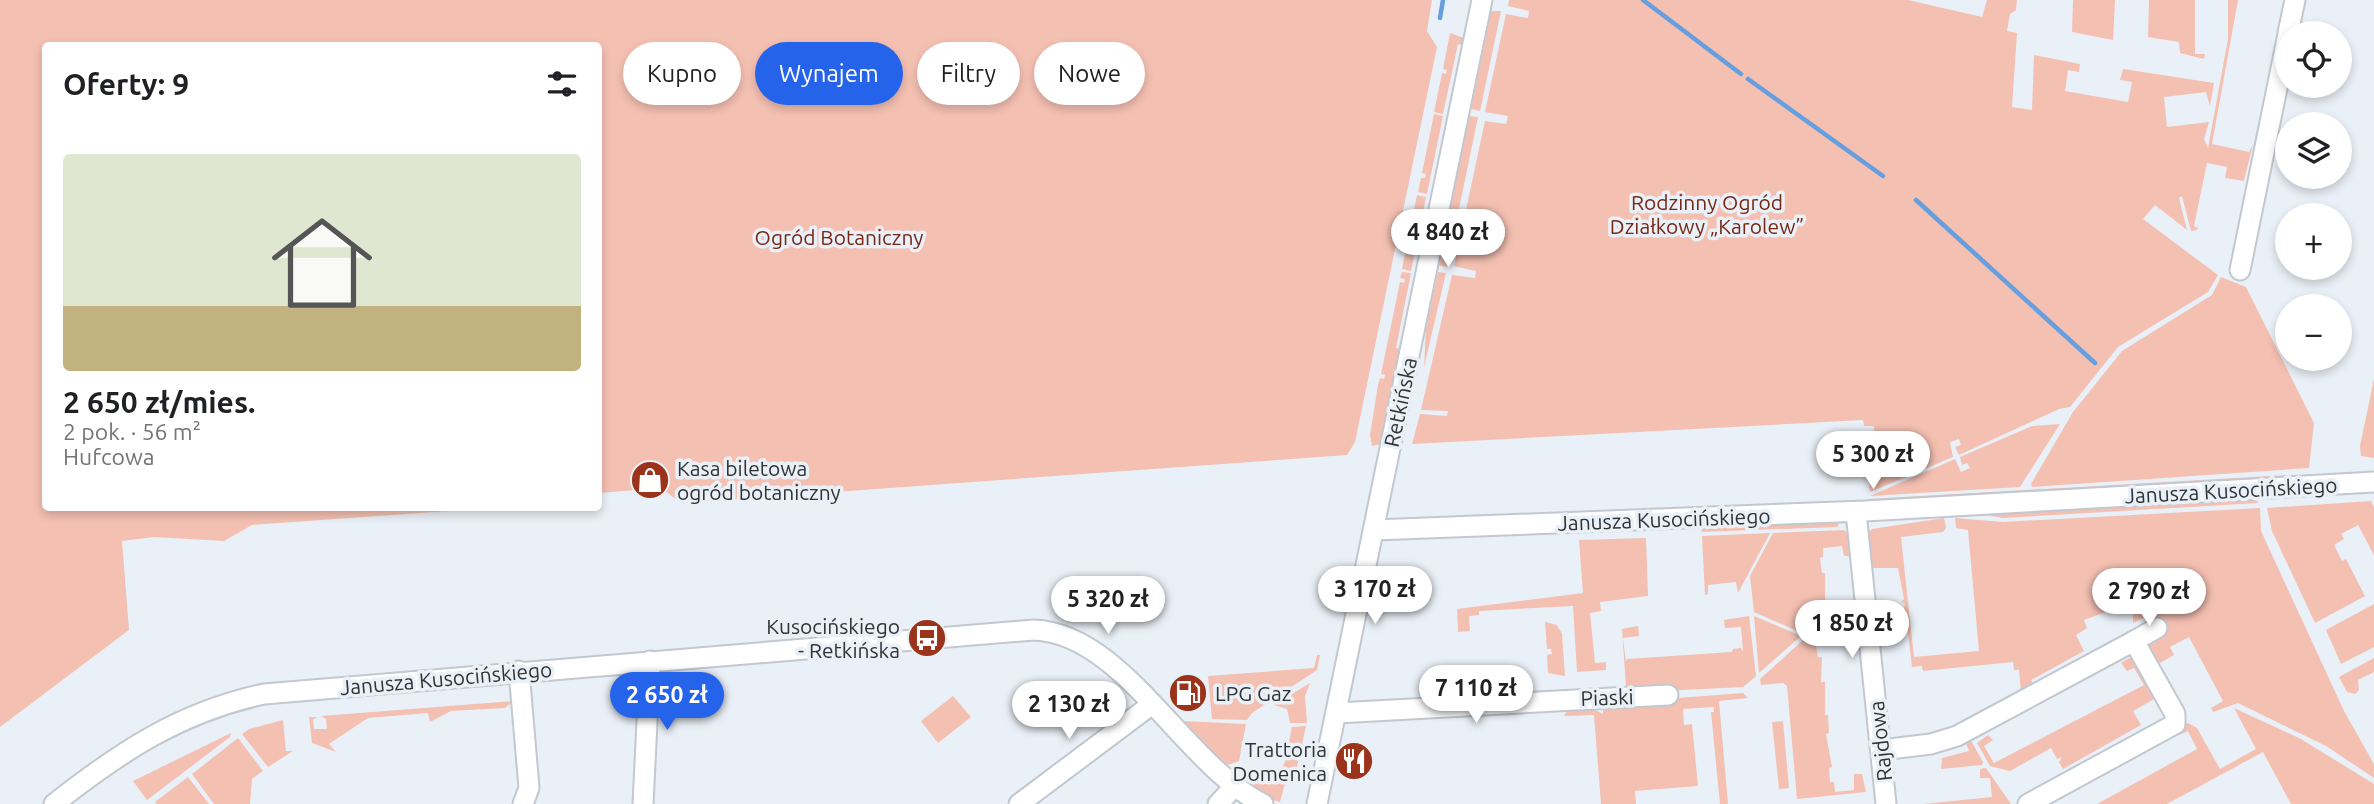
<!DOCTYPE html>
<html lang="pl">
<head>
<meta charset="utf-8">
<style>
	body { margin:0; font-family:Ubuntu,sans-serif; background:#f6f6f6; color:#202124; height:100vh; display:flex; flex-direction:column; font-size:26px; white-space:nowrap }
	* { box-sizing:border-box; margin:0 }
	p { font-size:23px; color:#757577 }
	.icon { flex:none; width:38px; height:38px; fill:none; stroke:currentColor; stroke-width:2; stroke-linecap:round; stroke-linejoin:round }
	.map { position:relative; flex:1; overflow:hidden }
	.panel { position:absolute; left:42px; top:42px; width:560px; height:469px; display:flex; flex-direction:column; background:#fff; border-radius:7px; box-shadow:0 4px 10px #0003 }
	.panel>* { flex:none }
	.top-card { position:absolute; left:623px; top:42px; width:665px; height:63px; display:flex; gap:14px }
	.tools { position:absolute; left:2275px; top:21px; display:grid; gap:14px }
	.tools a { display:grid; place-items:center; width:77px; height:77px; border-radius:50%; background:#fff; box-shadow:0 4px 10px #0003; font-size:35px }
	.price { position:absolute; translate:-50% -60px; padding:0 16px; border-radius:24px; background:#fff; color:#222; font-size:23px; line-height:46px; filter:drop-shadow(0 2px 4px #0008) }
	.price::after { content:''; position:absolute; left:50%; top:42px; width:21px; height:16px; margin-left:-10px; background:inherit; clip-path:polygon(0 0,100% 0,50% 100%) }
	.price.active { background:#2563eb; color:#fff }
	ul { padding:0; list-style:none }
	li { display:grid; align-content:center; gap:14px; height:371px; padding:0 21px }
	li+li { border-top:2px solid #e0e0e0 }
	li span { display:grid; place-items:center; height:217px; border-radius:7px; color:#555 }
	li>.icon { margin-inline-start:auto }
	span .icon { width:126px; height:126px; fill:#fffc; stroke-width:1 }
	li b { font-size:30px }
	h2 { display:flex; justify-content:space-between; align-items:center; height:84px; padding:0 21px; font-size:30px }
	.tag { padding:0 24px; border-radius:32px; background:#fff; box-shadow:0 4px 10px #0003; font-size:24px; line-height:63px }
	.tag.active { background:#2563eb; color:#fff }
	.map>svg:first-child { display:block }
	.green { fill:#f4c0b2 }
	.lines { fill:none; stroke-linecap:round; stroke-linejoin:round }
	.stream { stroke:#659fe0; stroke-width:4.5 }
	.minor-casing { stroke:#c2c8cf; stroke-width:23 }
	.minor { stroke:#fff; stroke-width:19 }
	.labels { text-anchor:middle; dominant-baseline:central; stroke-width:7; stroke-linejoin:round; paint-order:stroke }
	.park-label { font-size:21px; fill:#772815; stroke:#eaf0f7 }
	.street-label { font-size:21px; fill:#313436; stroke:#eaf0f7 }
	.poi-label { font-size:21px; fill:#313436; stroke:#eaf0f7; text-anchor:start }
</style>
</head>
<body>
<div class="map">
<svg width="2374" height="804" viewBox="0 0 2374 804">
	<rect width="100%" height="100%" fill="#eaf0f7"/>
	<!-- green -->
	<g class="green">
		<polygon points="0,0 1432,0 1427,31 1437,47 1355,442 1347,455 681,503 661,488 599,493 598,46 46,46 46,508 492,508 252,525 224,541 154,537 122,541 129,630 0,727"/>
		<polygon points="1509,0 1908,0 1982,17 1987,0 2017,0 2016,10 2010,14 2007,31 2017,33 2012,107 2032,110 2034,55 2080,64 2079,72 2068,70 2065,91 2128,102 2132,82 2120,80 2123,69 2214,83 2210,106 2206,92 2164,97 2167,127 2209,122 2204,139 2208,148 2228,39 2228,0 2238,0 2212,144 2249,152 2253,144 2244,181 2225,178 2227,167 2207,163 2194,226 2198,228 2197,230 2191,231 2182,196 2179,198 2187,230 2155,205 2143,219 2218,275 2208,292 2118,347 2070,407 2059,409 1959,455 1955,447 1961,445 1959,439 1950,442 1953,457 1870,492 1869,486 1878,481 1874,426 1864,426 1863,420 1412,444 1420,414 1447,416 1448,411 1421,410 1452,275 1475,278 1476,271 1454,266 1485,121 1506,124 1508,116 1485,112 1506,14 1528,18 1529,11 1508,6"/>
		<polygon points="2073,0 2115,0 2113,40 2072,32"/>
		<polygon points="2149,0 2195,0 2195,54 2205,54 2204,59 2180,53 2179,42 2148,37"/>
		<polygon points="1491,11 1501,11 1480,111 1471,109"/>
		<polygon points="1450,33 1464,38 1462,45 1458,44 1443,114 1434,112 1442,73 1446,74 1447,70 1443,69"/>
		<polygon points="1434,114 1443,116 1427,194 1418,192 1421,178 1425,178 1426,174 1422,173"/>
		<polygon points="1469,116 1478,117 1447,267 1439,265"/>
		<polygon points="1417,195 1426,197 1411,271 1402,269"/>
		<polygon points="1402,272 1411,273 1396,348 1400,349 1381,444 1372,446 1370,435 1378,385 1380,378 1384,379 1385,375 1381,374 1400,282 1404,283 1405,279 1400,278"/>
		<polygon points="1438,272 1446,273 1424,367 1426,328"/>
		<polygon points="2221,277 2246,287 2314,423 2309,468 2032,487 2031,484 2073,412 2122,351 2212,295"/>
		<polygon points="2374,379 2374,458 2361,456 2360,446"/>
		<polygon points="2060,424 2020,487 1870,496 1955,459 1961,472 1970,468 1967,463 1962,465 1960,457 2032,426"/>
		<polygon points="2290,475 2250,481 1873,503 1869,499"/>
		<polygon points="2254,496 2258,503 2003,518 1969,512"/>
		<polygon points="2371,501 2374,507 2374,555 2358,525 2341,534 2344,539 2334,545 2342,561 2346,559 2365,596 2315,623 2272,531 2267,508"/>
		<polygon points="2260,508 2261,531 2344,711 2374,764 2374,778 2326,746 2238,703 2213,712 2211,708 2223,701 2189,637 2170,647 2174,655 2158,664 2148,645 2157,622 2151,614 2133,623 2133,602 2084,620 2087,628 2076,635 2084,651 2031,680 2035,689 2021,692 2019,670 2014,670 2013,662 1923,671 1922,666 1912,667 1907,625 1903,625 1906,622 1906,615 1903,615 1905,603 1901,602 1904,599 1898,568 1871,568 1866,535 1872,529 1944,518 1946,528 1943,532 1901,537 1914,657 1979,651 1968,530 1956,528 1955,518 2003,522"/>
		<polygon points="1839,519 1838,527 1701,532 1703,525"/>
		<polygon points="1844,530 1847,533 1849,556 1844,556 1842,546 1823,548 1823,557 1820,558 1822,573 1825,573 1825,606 1828,607 1829,616 1826,620 1814,622 1804,634 1754,612 1750,576 1773,533"/>
		<polygon points="1770,533 1738,593 1736,582 1708,585 1708,594 1705,595 1702,536"/>
		<polygon points="1646,538 1648,596 1600,602 1601,611 1590,613 1595,663 1606,662 1606,670 1577,672 1573,606 1479,611 1479,615 1469,616 1470,631 1458,632 1457,609 1583,593 1579,540"/>
		<polygon points="2374,604 2374,647 2341,664 2326,630"/>
		<polygon points="1749,616 1756,676 1743,687 1663,691 1626,686 1622,629 1638,626 1639,636 1623,638 1626,662 1627,659 1732,652 1733,649 1741,648 1743,651 1741,627 1725,628 1724,620"/>
		<polygon points="1754,616 1801,636 1759,673"/>
		<polygon points="1545,622 1557,625 1562,634 1565,676 1548,673 1547,655 1552,654 1551,649 1547,649"/>
		<polygon points="1827,630 1828,633 1814,635 1818,657 1822,657 1821,682 1825,682 1825,715 1828,715 1829,733 1826,734 1832,767 1829,768 1830,782 1834,782 1835,792 1854,790 1854,774 1862,774 1866,792 1797,799 1787,686 1783,683 1761,685 1760,679 1813,631"/>
		<polygon points="1317,655 1320,655 1317,670 1252,713 1247,720 1212,719 1208,676 1314,668"/>
		<polygon points="2134,655 2156,698 2133,711 2141,725 2063,769 2059,762 2062,757 2057,759 2051,748 2010,771 1990,766 1977,743 1988,735 1993,740 1984,746 1994,763 2144,685 2134,668 2127,671 2121,663"/>
		<polygon points="2374,658 2374,672 2358,680 2359,690 2355,694 2347,692 2339,677"/>
		<polygon points="1459,668 1460,690 1433,691 1435,672"/>
		<polygon points="1310,683 1305,696 1307,723 1290,723 1287,709 1274,705"/>
		<polygon points="1743,693 1748,698 1719,701 1728,804 1720,804 1711,712 1714,712 1714,707 1683,709 1684,725 1692,724 1698,786 1635,791 1636,804 1601,804 1594,715 1564,716 1567,711 1593,709 1603,714 1603,708 1662,704 1665,699"/>
		<polygon points="953,696 971,717 938,743 921,721"/>
		<polygon points="514,701 505,708 451,711 430,722 428,713 368,718 329,744 336,752 312,743 309,717 317,717 313,720 314,729 327,729 326,719 321,716"/>
		<polygon points="2234,708 2301,739 2374,784 2374,804 2291,804 2263,752 2167,804 2097,804 2197,749 2188,731 2179,735 2176,730 2188,723 2197,728 2220,769 2256,749"/>
		<polygon points="283,720 286,751 293,751 268,767 242,734 249,729"/>
		<polygon points="1183,721 1246,724 1239,761 1222,767 1191,736 1193,732"/>
		<polygon points="1783,721 1789,788 1779,789 1772,722"/>
		<polygon points="1306,726 1297,767 1284,787 1280,802 1272,800 1243,780 1246,776 1268,780 1278,776 1285,762 1292,727"/>
		<polygon points="231,733 230,737 147,800 133,781"/>
		<polygon points="238,738 263,771 252,779 250,804 214,804 192,774"/>
		<polygon points="1970,739 1983,762 1982,765 1941,769 1942,758 1969,751 1965,741"/>
		<polygon points="1986,768 2011,804 1923,804 1992,797 1990,778 1980,778 1980,769"/>
		<polygon points="188,777 209,804 157,804 155,802"/>
	</g>
	<g class="lines">
		<!-- stream -->
		<g class="stream">
			<polyline points="1643,0 1741,74"/>
			<polyline points="1440,18 1443,0"/>
			<polyline points="1748,79 1883,176"/>
			<polyline points="1916,200 2095,363"/>
		</g>
		<!-- minor casing -->
		<g class="minor-casing">
			<g id="minor">
				<polyline points="2288,33 2295,0"/>
				<polyline points="2240,270 2287,39"/>
				<polyline points="1856,512 1886,804"/>
				<polyline points="1374,530 1865,511 2374,482"/>
				<polyline points="2134,641 2157,628"/>
				<polyline points="519,671 529,788 523,804"/>
				<polyline points="1337,713 1668,695"/>
				<polyline points="1881,750 1931,744 1957,736 2134,641 2175,714 2175,724 2028,804"/>
				<path d="M54 804C120 752 180 712 264 694L1034 630C1123 633 1184 765 1263 804"/>
				<polyline points="643,804 650,661"/>
				<polyline points="1019,804 1151,705"/>
				<polyline points="1218,804 1234,787"/>
				<polyline points="1317,804 1482,0"/>
			</g>
		</g>
		<!-- minor -->
		<use href="#minor" class="minor"/>
	</g>
	<!-- icons -->
	<defs>
		<g id="shop-disc" transform="scale(2.0125)"><circle r="9.5" fill="#9b331a" stroke="#eaf0f7"/><path d="M-5-2.5h2.3a2.7 3.5 0 0 1 5.4 0H5L5.5 6h-11ZM-1.5-2.5h3a1.5 2.3 0 0 0-3 0Z" fill="#fff"/></g>
		<g id="bus-disc" transform="scale(2.0125)"><circle r="9.5" fill="#9b331a" stroke="#eaf0f7"/><path d="M-5-6H5V4H4V6H2V4H-2V6H-4V4H-5ZM-3.5-4V0h7V-4ZM-3.5 1.2v1.5H-2V1.2ZM2 1.2v1.5H3.5V1.2Z" fill="#fff"/></g>
		<g id="fuel-disc" transform="scale(2.0125)"><circle r="9.5" fill="#9b331a" stroke="#eaf0f7"/><path d="M-5.5-6h7V0h2V4h1.3V-2.5L3-4.5l.8-.8L6-3V5H2.5V1h-1V6h-7ZM-4.2-4.7v3.2H.2V-4.7Z" fill="#fff"/></g>
		<g id="restaurant-disc" transform="scale(2.0125)"><circle r="9.5" fill="#9b331a" stroke="#eaf0f7"/><path d="M-5-6h1v4h1v-4h1v4h1v-4h1v5L-1.5 .5V6h-2V.5L-5-1ZM5-6V6H3V1.5H1.5Q1.5-4 5-6Z" fill="#fff"/></g>
	</defs>
	<g fill-rule="evenodd">
		<use href="#shop-disc" x="650" y="480"/>
		<use href="#bus-disc" x="927" y="638"/>
		<use href="#fuel-disc" x="1188" y="693"/>
		<use href="#restaurant-disc" x="1354" y="761"/>
	</g>
	<g class="labels">
		<!-- park labels -->
		<g class="park-label">
			<text x="1707" y="202">Rodzinny Ogród<tspan x="1707" dy="24">Działkowy „Karolew”</tspan></text>
			<text x="839" y="237">Ogród Botaniczny</text>
		</g>
		<!-- street labels -->
		<g class="street-label">
			<text transform="translate(1400 402) rotate(-78)">Retkińska</text>
			<text transform="translate(2231 490) rotate(-3)">Janusza Kusocińskiego</text>
			<text transform="translate(1664 519) rotate(-2)">Janusza Kusocińskiego</text>
			<text transform="translate(446 678) rotate(-5)">Janusza Kusocińskiego</text>
			<text transform="translate(1607 697) rotate(-2)">Piaski</text>
			<text transform="translate(1880 741) rotate(-96)">Rajdowa</text>
		</g>
		<!-- poi labels -->
		<g class="poi-label">
			<text x="677" y="468">Kasa biletowa<tspan x="677" dy="24">ogród botaniczny</tspan></text>
			<text x="900" y="626" text-anchor="end">Kusocińskiego<tspan x="900" dy="24">- Retkińska</tspan></text>
			<text x="1215" y="693">LPG Gaz</text>
			<text x="1327" y="749" text-anchor="end">Trattoria<tspan x="1327" dy="24">Domenica</tspan></text>
		</g>
	</g>
</svg>
<div class="tools">
<a><svg class="icon" aria-label="locate" viewBox="0 0 24 24"><circle cx="12" cy="12" r="6"/><path d="M12 2v4M12 18v4M2 12h4M18 12h4"/></svg></a>
<a><svg class="icon" aria-label="layers" viewBox="0 0 24 24"><path d="M12 4l9 5-9 5-9-5zM3 14l9 5 9-5"/></svg></a>
<a>+</a>
<a>−</a>
</div>
<b class="price" style="left:1448px;top:269px">4 840 zł</b>
<b class="price" style="left:1873px;top:491px">5 300 zł</b>
<b class="price" style="left:1375px;top:626px">3 170 zł</b>
<b class="price" style="left:2149px;top:628px">2 790 zł</b>
<b class="price" style="left:1108px;top:636px">5 320 zł</b>
<b class="price" style="left:1852px;top:660px">1 850 zł</b>
<b class="price" style="left:1476px;top:725px">7 110 zł</b>
<b class="price active" style="left:667px;top:732px">2 650 zł</b>
<b class="price" style="left:1069px;top:741px">2 130 zł</b>
<div class="top-card">
<a class="tag">Kupno</a>
<a class="tag active">Wynajem</a>
<a class="tag">Filtry</a>
<a class="tag">Nowe</a>
</div>
<section class="panel">
<h2>Oferty: 9<svg class="icon" aria-label="filters" viewBox="0 0 24 24"><path d="M4 7h16M4 17h16"/><circle cx="9" cy="7" r="2"/><circle cx="15" cy="17" r="2"/></svg></h2>
<ul>
<li><span style="background:linear-gradient(#dfe7d0 70%,#c2b280 0)"><svg class="icon" aria-label="home" viewBox="0 0 24 24"><path d="M3 11l9-7 9 7M6 9v11h12V9"/></svg></span><div><b>2 650 zł/mies.</b><p>2 pok. · 56 m²</p><p>Hufcowa</p></div></li>
</ul>
</section>
</div>
</body>
</html>
